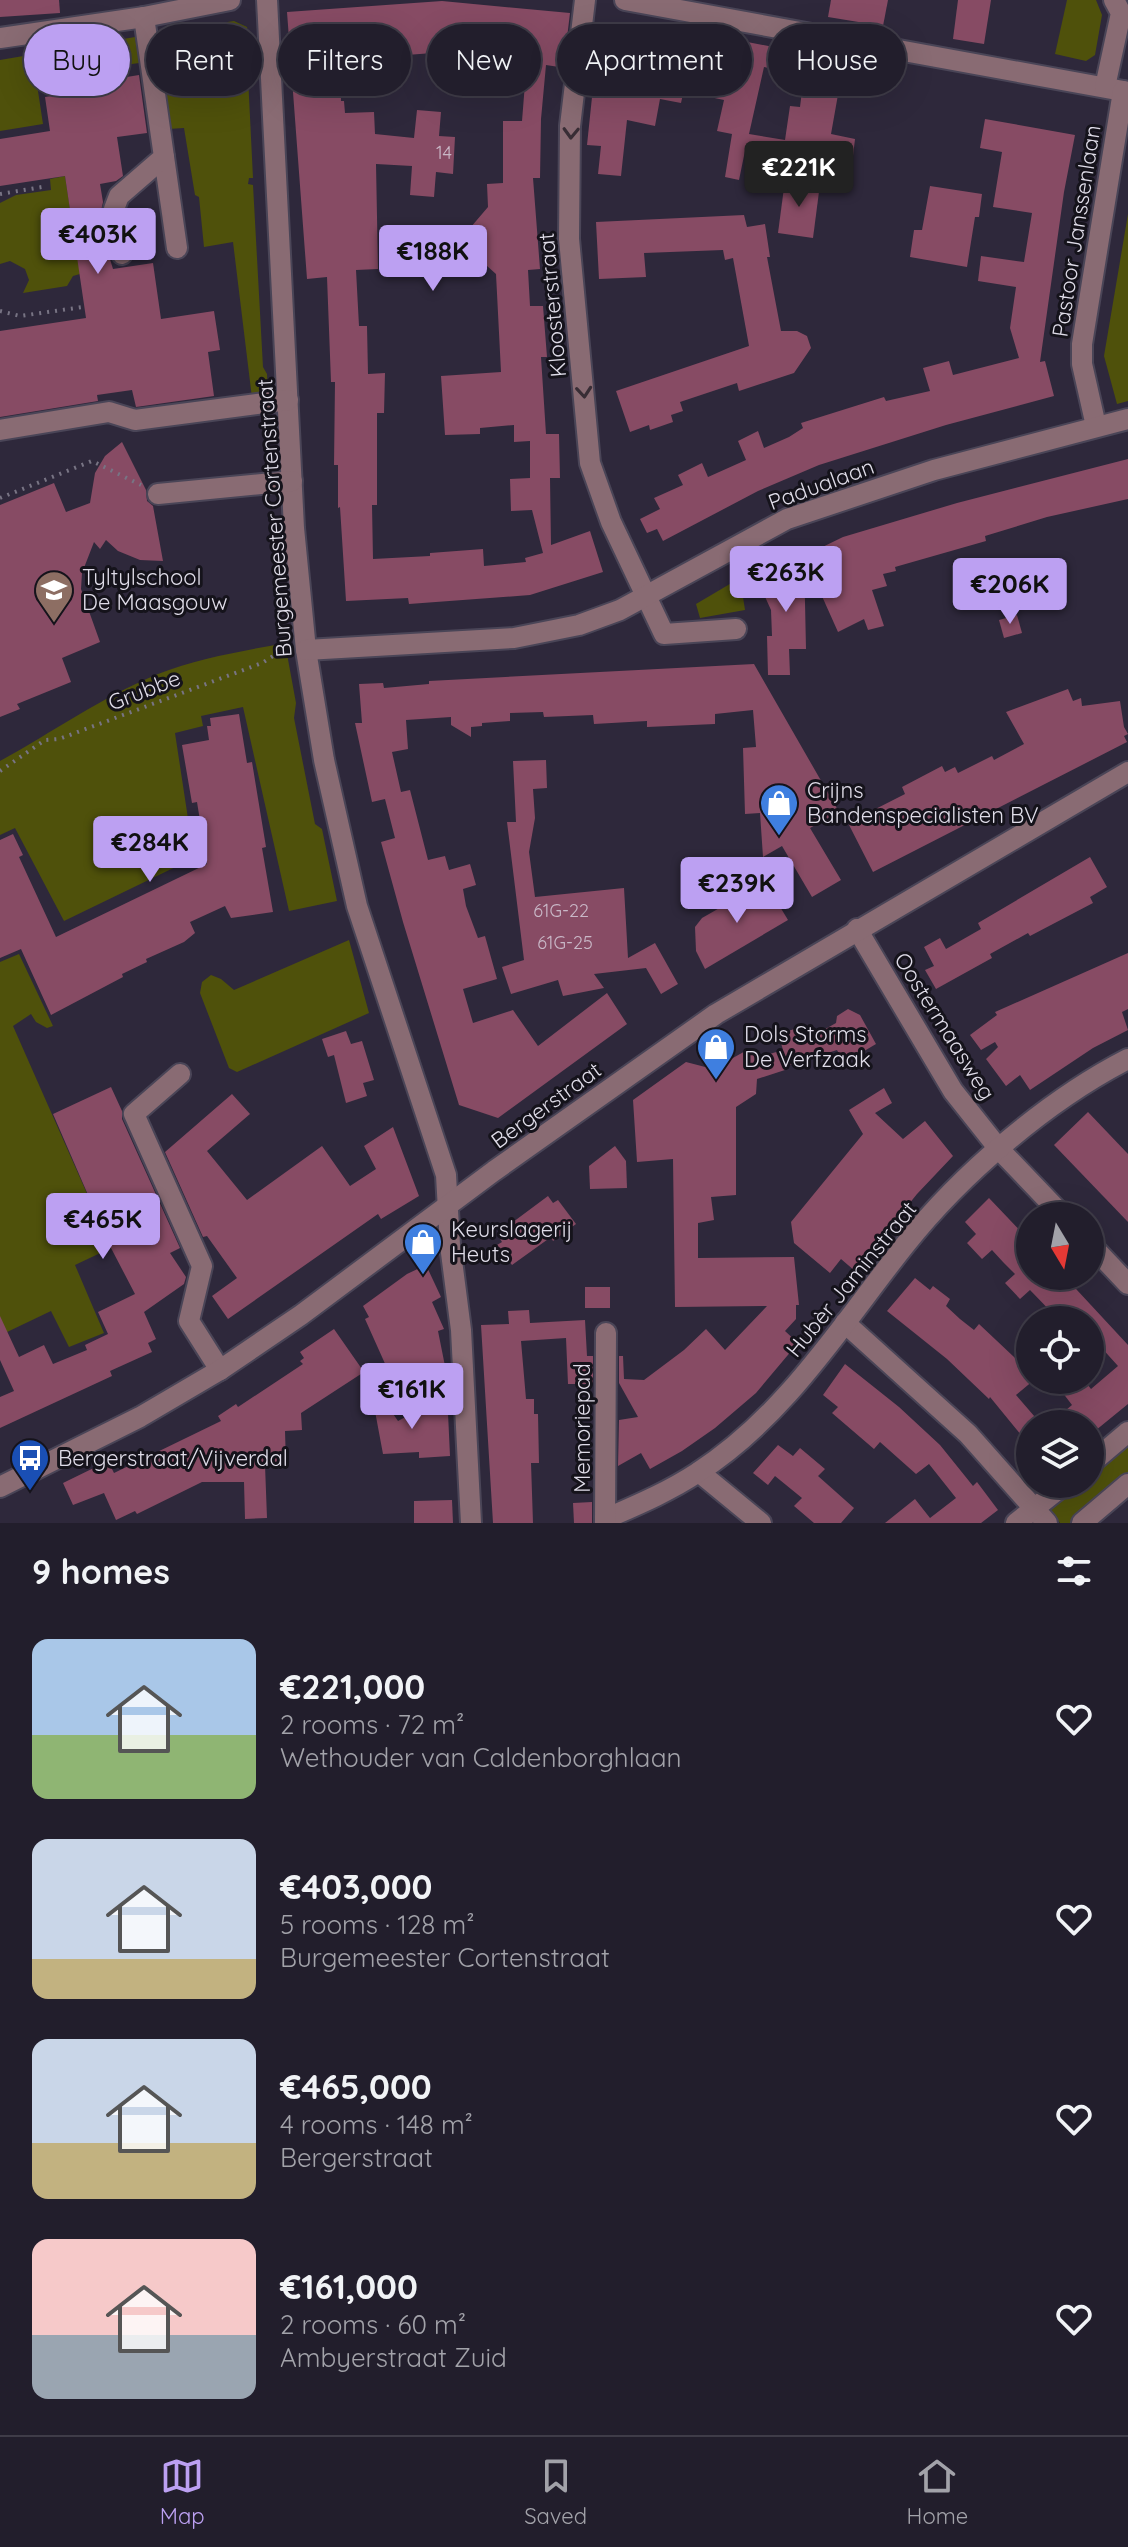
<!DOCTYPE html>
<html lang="en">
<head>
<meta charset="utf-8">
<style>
	body { margin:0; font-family:Quicksand,sans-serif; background:#2a2734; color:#f1f3f6; height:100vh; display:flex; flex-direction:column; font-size:30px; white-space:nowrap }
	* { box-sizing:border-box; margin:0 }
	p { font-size:26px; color:#a2a2a9 }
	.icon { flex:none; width:44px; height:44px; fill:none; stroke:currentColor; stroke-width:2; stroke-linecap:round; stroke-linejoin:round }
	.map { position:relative; height:1523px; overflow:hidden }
	.sheet { display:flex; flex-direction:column; background:#221e2c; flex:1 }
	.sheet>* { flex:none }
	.hud { position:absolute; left:24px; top:24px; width:1080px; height:72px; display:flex; gap:16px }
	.needle { width:52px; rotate:170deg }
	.tools { position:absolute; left:1016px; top:1202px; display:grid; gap:16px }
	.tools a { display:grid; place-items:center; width:88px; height:88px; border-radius:50%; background:#221e2c; box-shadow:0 8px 32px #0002,0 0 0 2px #3f3c48; font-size:40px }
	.price { position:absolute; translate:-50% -68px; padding:0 18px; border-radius:8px; background:#bca0f2; color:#111; font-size:26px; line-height:52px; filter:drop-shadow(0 2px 4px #0008) }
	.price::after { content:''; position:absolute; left:50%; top:48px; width:24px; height:18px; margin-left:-12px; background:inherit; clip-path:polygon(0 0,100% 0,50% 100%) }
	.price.on { background:#222; color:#fff }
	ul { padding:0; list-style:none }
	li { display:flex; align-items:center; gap:24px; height:200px; padding:0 32px }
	li span { display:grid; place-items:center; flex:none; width:224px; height:160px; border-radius:16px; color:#555 }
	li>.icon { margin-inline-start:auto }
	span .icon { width:96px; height:96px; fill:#fffc; stroke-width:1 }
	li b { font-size:34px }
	h2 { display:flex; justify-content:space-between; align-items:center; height:96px; padding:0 32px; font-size:34px }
	.tag { padding:0 28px; border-radius:36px; background:#221e2c; box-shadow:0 8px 32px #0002,0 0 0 2px #3f3c48; font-size:28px; line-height:72px }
	.tag.on { background:#bca0f2; color:#111 }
	.dock { display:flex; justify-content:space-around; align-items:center; height:112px; border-top:2px solid #3f3c48; background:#221e2c; font-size:22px; color:#a2a2a9 }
	.dock a { display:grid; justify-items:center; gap:4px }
	.dock .on { color:#bca0f2 }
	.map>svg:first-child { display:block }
	.green { fill:#4f510b }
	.building { fill:#874b64; fill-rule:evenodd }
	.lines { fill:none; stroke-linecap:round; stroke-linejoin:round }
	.minor-casing { stroke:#4a4557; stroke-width:24 }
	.path { stroke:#787484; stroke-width:4; stroke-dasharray:2 6; stroke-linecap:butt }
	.minor { stroke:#896b73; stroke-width:20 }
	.oneway { stroke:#382d35 }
	.labels { text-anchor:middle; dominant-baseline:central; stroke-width:6; stroke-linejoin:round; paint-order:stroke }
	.number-label { font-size:18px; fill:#c9b8c7 }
	.street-label { font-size:22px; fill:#dfdce8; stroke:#15131b }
	.poi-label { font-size:22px; fill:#dfdce8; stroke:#15131b; text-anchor:start }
</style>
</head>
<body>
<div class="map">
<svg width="1128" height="1523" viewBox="0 0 1128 1523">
	<rect width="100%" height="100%" fill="#2e283b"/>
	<!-- green -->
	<g class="green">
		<polygon points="1067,0 1096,0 1102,15 1095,55 1086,61 1055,54"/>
		<polygon points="234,21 247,27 251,50 247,56 253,178 249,178 248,184 253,185 263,367 267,374 268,396 252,398 233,242 204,247 199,197 195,195 184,128 168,129 158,33"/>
		<polygon points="135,37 139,63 36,78 43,124 0,131 0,60"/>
		<polygon points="65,176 80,274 73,276 67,286 23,293 29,280 25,269 10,261 0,264 0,203 16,195 51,190 50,179"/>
		<polygon points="1128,214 1128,401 1117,404 1104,356"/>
		<polygon points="740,578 745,610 700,618 696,604"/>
		<path d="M285 643 296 703 294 718 315 824 322 829 337 901 289 911 243 707 201 716 203 726 175 733 194 858 64 921 15 828 0 835V761C53 732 102 697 158 674 198 658 243 651 285 643Z"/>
		<polygon points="349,940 369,1013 237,1072 229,1068 200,993 202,982 211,975 221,979 234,990"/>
		<polygon points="19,954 53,1026 47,1028 36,1022 31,1014 13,1026 111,1248 75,1265 104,1333 69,1347 51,1311 5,1333 0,1323 0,962"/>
		<polygon points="1128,1441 1128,1478 1073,1523 1060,1523 1048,1506 1075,1484 1090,1484 1090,1472"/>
	</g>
	<!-- building -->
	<g class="building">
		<polygon points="0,0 59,0 60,13 0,17"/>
		<polygon points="831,0 888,0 883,26 828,17"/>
		<polygon points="958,0 991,0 984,44 953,39"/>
		<path d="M442 1 570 13 567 38 563 37 559 67 546 65 541 119 540 178H533L540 269 528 270 530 306H543L547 357H541L546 434H559L560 478H550L551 545 590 531 603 572 530 595 409 604 408 598 346 601 340 507 338 508V465H334L335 382H331L327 277 307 279 287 12ZM446 52 527 58 522 121H503V183L487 184 488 207 459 241 496 274 501 372 441 376 445 435 480 434V428L514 425V442L530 441V478L510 479 511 511 532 510 543 553 525 558 526 562 484 566 483 549 430 553V556L373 559 372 505H377V413H384L385 373 368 374 367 326H359L356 270 378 269 376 164 412 166 410 195 434 197 436 172 453 174 455 137 439 136 441 112 417 110 414 138 375 134 374 112 345 113 344 101H341L340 70 354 68V59Z"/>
		<path d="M737 40 856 63 852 92 839 89 831 134 855 139 853 156 788 145 786 158 745 151 739 180 725 177 732 134 717 131 724 100 691 93 690 96 683 94 681 103 660 99 655 126 627 120 621 176 598 174 601 146 587 145 594 78H597L605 43 667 56 672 53 676 58 693 62 692 66 730 74ZM764 67 804 75 800 107 790 106 785 140 749 134Z"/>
		<polygon points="139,75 147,133 117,137 123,176 116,181 100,184 103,202 101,211 109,256 113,269 153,263 161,319 214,311 220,350 208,352 214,396 136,407 132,390 97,395 98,401 0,417 0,331 86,318 65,176 0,186 0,139 50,131 45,97 85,91 84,84"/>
		<polygon points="985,119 1075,135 1064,192 1040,362 1045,361 1054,396 946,425 819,465 758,491 663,541 657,529 647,533 640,519 660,509 654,498 683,485 678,475 702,463 708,477 746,460 738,441 758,431 764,448 789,437 803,428 801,423 884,397 886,401 930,391 923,368 949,361 953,375 1019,358 1010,328 1016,287 978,281 981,256 1024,262 1032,213 993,207 1002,152 980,148"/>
		<polygon points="785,180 820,184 813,238 778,233"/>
		<polygon points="930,186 982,194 979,217 975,217 967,267 910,257 914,230 922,230"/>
		<polygon points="744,215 747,227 765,224 770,257 767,257 781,331 797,331 807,336 811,348 794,373 739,391 737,383 680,402 683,411 671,415 673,422 650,430 649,425 630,432 616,391 749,346 733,258 725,260 723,250 644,253 646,277 599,279 596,222"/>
		<polygon points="122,442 146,490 147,501 153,506 163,561 140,560 118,551 106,540 100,549 94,542 82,573 81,589 100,642 62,658 71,682 17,704 20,709 0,717 0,505 54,483 66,512 90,503 95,473 105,456"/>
		<polygon points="1128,459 1128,499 1047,517 985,536 986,541 895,567 896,571 883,574 887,586 872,590 884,626 868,630 864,619 838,632 804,556 843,537 957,503"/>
		<polygon points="804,556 806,649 789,649 790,675 768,675 767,636 772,636 771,610 762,590 767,588 761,576"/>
		<polygon points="1017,615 1022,633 1004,638 999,620"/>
		<polygon points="754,664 839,812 810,828 841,880 812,897 782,846 763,857 760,813 745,814 743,748 756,747 753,710 715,714 715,724 647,727 647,721 594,724 593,715 544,717 543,712 510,713 510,721 482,723 482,726 471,727 471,737 451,725 451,717 406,720 408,749 392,752 401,792 410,790 428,860 445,856 449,870 470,864 476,885 463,889 466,906 478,938 485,936 497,979 463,989 473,1023 513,1010 538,1046 607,993 627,1024 498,1118 459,1105 403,922 381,842 395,838 385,799 372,802 355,723 362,723 359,684 383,683 384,688 429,684 429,681"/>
		<polygon points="1068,689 1073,701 1081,698 1082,706 1120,701 1124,727 1128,734 1124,736 1127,742 873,872 848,823 905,794 902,787 942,766 945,772 955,767 958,773 992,756 994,760 1024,744 1006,712"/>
		<polygon points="239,714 247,763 252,762 266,847 262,848 273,912 231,918 225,906 190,922 195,933 184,942 146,959 147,962 122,974 123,977 51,1015 21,949 0,958 0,840 13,834 23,855 19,857 56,937 207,864 197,802 192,803 182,745 209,740 207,726 211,726 210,718"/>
		<polygon points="546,760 547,788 533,789 535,818 529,852 535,897 624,888 628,958 655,943 678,984 661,994 646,968 594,974 604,988 563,996 558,980 511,994 502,967 524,960 507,822 516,822 513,761"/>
		<polygon points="1090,857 1107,887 1090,897 1093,903 1030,936 1028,933 990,954 992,958 936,989 925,970 934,966 924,947 940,938 946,949 981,929 978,923"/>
		<polygon points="765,882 788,920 705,969 696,951 695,927 702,918"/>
		<polygon points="1128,953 1128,1009 1122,1012 1128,1030 1093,1048 1030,1090 1020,1075 1006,1086 986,1059 998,1047 995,1042 981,1050 970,1035 997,1015 995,1012"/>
		<polygon points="848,1009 860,1015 876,1044 844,1063 837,1050 787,1066 788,1069 757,1079 756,1094 736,1107 736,1195 711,1197 714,1220 698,1223 698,1258 794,1257 799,1305 796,1305 796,1319 785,1331 798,1343 756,1393 715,1428 682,1451 650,1469 641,1453 618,1466 619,1420 638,1417 619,1383 619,1356 623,1356 624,1379 644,1380 684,1350 706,1329 725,1350 767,1306 675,1307 673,1159 637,1162 633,1100 686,1062 713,1069 749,1049 756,1058 783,1050 780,1040 786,1038 785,1032 807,1025 811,1037 836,1023 837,1016"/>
		<polygon points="346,1031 351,1044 362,1041 374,1080 363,1083 367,1096 346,1103 334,1055 328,1057 322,1039"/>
		<polygon points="111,1087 122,1111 122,1119 180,1248 170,1253 186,1277 184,1284 144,1312 156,1339 148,1343 152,1352 110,1371 112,1376 0,1428 0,1397 14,1391 0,1360 0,1316 19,1357 44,1345 53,1364 87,1350 85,1345 108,1334 98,1312 135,1294 111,1248 53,1114"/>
		<polygon points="884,1088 892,1103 875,1113 903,1139 925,1121 953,1156 917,1194 855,1271 841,1259 830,1273 794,1243 791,1222 863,1134 849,1110"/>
		<polygon points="232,1094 250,1114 207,1151 247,1200 322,1146 350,1186 376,1169 364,1146 393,1127 419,1196 381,1219 378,1214 228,1319 212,1296 237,1278 207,1236 203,1237 165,1152"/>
		<polygon points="1088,1112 1128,1154 1128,1222 1054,1145"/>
		<polygon points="615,1146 626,1161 627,1188 590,1189 589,1166"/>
		<polygon points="548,1196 553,1203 558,1200 576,1224 553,1241 551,1237 512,1265 497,1245 502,1242 497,1234"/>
		<polygon points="989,1198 1030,1241 1030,1276 1064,1276 1128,1345 1128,1404 1090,1435 1090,1424 1049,1424 1072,1405 1053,1380 1084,1380 1091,1389 1118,1366 1090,1335 1090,1320 1059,1320 1030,1290 1020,1299 1005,1283 1015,1274 1003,1262 992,1250 982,1259 967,1243 976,1234 965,1222"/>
		<polygon points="426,1265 441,1297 432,1302 444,1329 438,1331 445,1366 391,1377 365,1319 369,1317 363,1306 407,1274"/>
		<polygon points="915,1278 930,1290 933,1286 950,1299 946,1306 960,1319 974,1330 979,1324 1030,1372 1030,1380 1034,1380 1016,1395 1041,1424 1030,1424 1030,1446 990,1397 989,1399 947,1359 887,1311"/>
		<rect x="585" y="1287" width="25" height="21"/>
		<polygon points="529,1310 530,1323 585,1320 587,1356 593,1356 593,1384 568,1384 566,1338 521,1341 526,1399 534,1399 534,1414 538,1414 539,1463 531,1463 533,1523 493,1523 481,1325 509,1324 508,1311"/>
		<polygon points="334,1329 364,1372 301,1413 302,1430 285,1431 286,1464 265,1465 267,1518 245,1519 244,1482 202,1482 137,1514 135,1511 116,1520 104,1493 73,1505 63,1483 108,1461 114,1473 221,1421 218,1416 236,1404 238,1407 303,1364 300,1361 304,1358 300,1352"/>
		<polygon points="845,1364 899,1407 940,1445 973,1486 977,1482 998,1510 981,1523 885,1523 915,1499 930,1518 956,1498 929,1464 916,1474 880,1442 874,1449 832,1413 838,1407 823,1395"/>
		<polygon points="369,1379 398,1421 409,1415 448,1413 450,1456 419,1458 419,1452 383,1454"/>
		<polygon points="778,1445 793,1456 800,1448 825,1469 818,1476 854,1508 841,1523 814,1523 794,1506 802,1498 775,1476 768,1485 753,1473"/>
		<polygon points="452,1500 453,1523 414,1523 414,1501"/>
		<polygon points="592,1502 592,1523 574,1523 573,1503"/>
	</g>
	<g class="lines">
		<!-- minor casing -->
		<g class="minor-casing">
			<g id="minor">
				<polyline points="267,0 294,528 306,650 324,760 357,906 446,1175 450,1245 461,1330 471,1523"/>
				<polyline points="585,0 570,126 569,239 590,463 611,522 664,634 736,629"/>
				<polyline points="625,0 1128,92"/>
				<polyline points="0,38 144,17 230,0"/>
				<polyline points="1105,87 1121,13 1114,0"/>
				<polyline points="164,157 177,248"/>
				<polyline points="122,254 114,209 119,196 164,157 144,17"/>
				<polyline points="1096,426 1082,364 1082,344 1123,91"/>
				<polyline points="0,430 109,412 135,420 288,400"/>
				<polyline points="158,494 292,481"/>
				<polyline points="306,650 514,638 579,625 620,610 787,519 934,470 1128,419"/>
				<polyline points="857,929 953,1091 999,1149 1063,1216"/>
				<polyline points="180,1074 134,1114 202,1266 189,1321 220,1370"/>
				<polyline points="1090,1244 1128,1284"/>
				<polyline points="845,1323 968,1434 1047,1523"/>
				<polyline points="1090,1464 1128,1432"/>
				<polyline points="699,1472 761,1523"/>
				<polyline points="0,1487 140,1417 220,1370 301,1315 494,1171 716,1014 1128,772"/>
				<path d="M605 1519C637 1505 668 1492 697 1473 785 1417 842 1324 905 1245 961 1174 1048 1100 1128 1059"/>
				<polyline points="605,1523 606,1333"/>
				<polyline points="1016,1523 1065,1484"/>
				<polyline points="1082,1523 1128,1484"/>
			</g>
		</g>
		<!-- path -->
		<g class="path">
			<polyline points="0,194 42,187"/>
			<polyline points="0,311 20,316 83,307"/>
			<polyline points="0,498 92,461 141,485"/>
			<polyline points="0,771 45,740 59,739 262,663 278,653 288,652"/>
		</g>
		<!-- minor -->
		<use href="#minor" class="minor"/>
	</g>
	<!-- one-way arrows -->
	<defs><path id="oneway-chevron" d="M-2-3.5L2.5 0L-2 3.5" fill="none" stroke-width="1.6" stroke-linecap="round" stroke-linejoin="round" transform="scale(2)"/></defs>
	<g class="oneway">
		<use href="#oneway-chevron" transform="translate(571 133) rotate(92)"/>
		<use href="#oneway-chevron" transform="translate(584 392) rotate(85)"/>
	</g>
	<!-- icons -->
	<defs>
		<g id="school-pin" transform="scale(2)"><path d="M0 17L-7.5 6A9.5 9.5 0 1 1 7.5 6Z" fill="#8d6e63" stroke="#15131b"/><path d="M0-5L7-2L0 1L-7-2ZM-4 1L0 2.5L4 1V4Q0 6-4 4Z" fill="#fff"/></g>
		<g id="shop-pin" transform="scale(2)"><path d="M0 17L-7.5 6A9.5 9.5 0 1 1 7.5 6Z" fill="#3f7fe0" stroke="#15131b"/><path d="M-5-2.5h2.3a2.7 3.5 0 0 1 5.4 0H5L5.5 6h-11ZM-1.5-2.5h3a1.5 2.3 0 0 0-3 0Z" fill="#fff"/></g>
		<g id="bus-pin" transform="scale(2)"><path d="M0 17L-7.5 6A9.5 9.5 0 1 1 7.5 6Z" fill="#1a4fb4" stroke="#15131b"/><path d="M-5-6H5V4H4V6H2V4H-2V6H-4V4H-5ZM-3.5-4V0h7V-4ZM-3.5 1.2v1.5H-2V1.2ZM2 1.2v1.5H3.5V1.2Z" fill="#fff"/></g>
	</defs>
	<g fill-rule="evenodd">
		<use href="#school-pin" x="54" y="590"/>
		<use href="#shop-pin" x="779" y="803"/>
		<use href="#shop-pin" x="716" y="1047"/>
		<use href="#shop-pin" x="423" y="1242"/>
		<use href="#bus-pin" x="30" y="1458"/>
	</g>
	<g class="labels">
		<!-- number labels -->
		<g class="number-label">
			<text x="444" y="152">14</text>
			<text x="561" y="910">61G-22</text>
			<text x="565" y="942">61G-25</text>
		</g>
		<!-- street labels -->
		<g class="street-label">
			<text transform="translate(1076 231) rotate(-81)">Pastoor Janssenlaan</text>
			<text transform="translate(552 305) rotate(-95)">Kloosterstraat</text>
			<text transform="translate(821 484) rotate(-20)">Padualaan</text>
			<text transform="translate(274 518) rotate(-94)">Burgemeester Cortenstraat</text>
			<text transform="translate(144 690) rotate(-21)">Grubbe</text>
			<text transform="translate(945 1026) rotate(58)">Oostermaasweg</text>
			<text transform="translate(546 1105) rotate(-36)">Bergerstraat</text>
			<text transform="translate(851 1279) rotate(-51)">Hubèr Jaminstraat</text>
			<text transform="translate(582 1428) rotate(-90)">Memoriepad</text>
		</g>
		<!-- poi labels -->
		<g class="poi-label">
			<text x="82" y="577">Tyltylschool<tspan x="82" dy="25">De Maasgouw</tspan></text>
			<text x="807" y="790">Crijns<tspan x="807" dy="25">Bandenspecialisten BV</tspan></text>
			<text x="744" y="1034">Dols Storms<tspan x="744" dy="25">De Verfzaak</tspan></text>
			<text x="451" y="1229">Keurslagerij<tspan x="451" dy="25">Heuts</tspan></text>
			<text x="58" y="1458">Bergerstraat/Vijverdal</text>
		</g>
	</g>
</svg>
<div class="tools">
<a><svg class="needle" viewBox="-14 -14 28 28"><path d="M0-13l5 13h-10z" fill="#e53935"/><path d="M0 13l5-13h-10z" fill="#a2a2a9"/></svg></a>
<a><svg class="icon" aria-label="locate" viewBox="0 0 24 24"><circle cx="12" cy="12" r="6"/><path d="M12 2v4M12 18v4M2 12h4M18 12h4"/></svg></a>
<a><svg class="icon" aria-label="layers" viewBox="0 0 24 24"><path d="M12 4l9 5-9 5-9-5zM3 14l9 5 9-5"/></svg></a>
</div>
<b class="price on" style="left:799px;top:209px">€221K</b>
<b class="price" style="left:98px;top:276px">€403K</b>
<b class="price" style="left:433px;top:293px">€188K</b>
<b class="price" style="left:786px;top:614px">€263K</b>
<b class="price" style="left:1010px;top:626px">€206K</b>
<b class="price" style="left:150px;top:884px">€284K</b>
<b class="price" style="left:737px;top:925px">€239K</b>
<b class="price" style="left:103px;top:1261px">€465K</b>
<b class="price" style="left:412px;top:1431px">€161K</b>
<div class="hud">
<a class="tag on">Buy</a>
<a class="tag">Rent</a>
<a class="tag">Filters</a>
<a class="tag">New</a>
<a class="tag">Apartment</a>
<a class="tag">House</a>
</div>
</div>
<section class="sheet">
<h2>9 homes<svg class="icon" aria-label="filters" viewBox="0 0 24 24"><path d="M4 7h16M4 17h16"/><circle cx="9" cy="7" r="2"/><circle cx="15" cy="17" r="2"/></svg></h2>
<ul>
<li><span style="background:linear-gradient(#a9c7e8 60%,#8fb573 0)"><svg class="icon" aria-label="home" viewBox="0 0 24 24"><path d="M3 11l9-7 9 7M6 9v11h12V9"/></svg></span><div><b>€221,000</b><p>2 rooms · 72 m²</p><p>Wethouder van Caldenborghlaan</p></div><svg class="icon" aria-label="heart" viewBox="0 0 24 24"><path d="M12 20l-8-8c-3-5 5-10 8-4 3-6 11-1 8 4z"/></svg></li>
<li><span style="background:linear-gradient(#c9d6e8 75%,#c2b280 0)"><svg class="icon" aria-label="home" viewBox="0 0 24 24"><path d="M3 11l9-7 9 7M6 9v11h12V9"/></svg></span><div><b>€403,000</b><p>5 rooms · 128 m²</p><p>Burgemeester Cortenstraat</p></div><svg class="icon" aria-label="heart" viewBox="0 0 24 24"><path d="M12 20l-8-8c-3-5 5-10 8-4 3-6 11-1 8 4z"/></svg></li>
<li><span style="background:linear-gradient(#c9d6e8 65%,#c2b280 0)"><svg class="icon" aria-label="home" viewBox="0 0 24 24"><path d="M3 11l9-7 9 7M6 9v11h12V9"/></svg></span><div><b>€465,000</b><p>4 rooms · 148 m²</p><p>Bergerstraat</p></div><svg class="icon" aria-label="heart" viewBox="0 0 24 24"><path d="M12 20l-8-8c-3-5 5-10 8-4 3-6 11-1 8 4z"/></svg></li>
<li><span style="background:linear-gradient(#f6c9c9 60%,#9aa5b1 0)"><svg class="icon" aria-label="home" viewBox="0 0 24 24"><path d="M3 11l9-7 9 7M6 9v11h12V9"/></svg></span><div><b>€161,000</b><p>2 rooms · 60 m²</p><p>Ambyerstraat Zuid</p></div><svg class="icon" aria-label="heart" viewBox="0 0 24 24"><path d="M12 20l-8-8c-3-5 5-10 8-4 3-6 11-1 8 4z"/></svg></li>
</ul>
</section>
<nav class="dock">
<a class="on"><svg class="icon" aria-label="map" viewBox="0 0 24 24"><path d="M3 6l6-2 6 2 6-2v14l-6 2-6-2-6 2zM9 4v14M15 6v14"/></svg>Map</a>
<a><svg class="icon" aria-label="saved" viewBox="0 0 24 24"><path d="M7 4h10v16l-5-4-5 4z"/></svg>Saved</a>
<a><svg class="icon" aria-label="home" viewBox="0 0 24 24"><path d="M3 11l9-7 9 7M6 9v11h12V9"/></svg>Home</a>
</nav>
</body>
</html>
